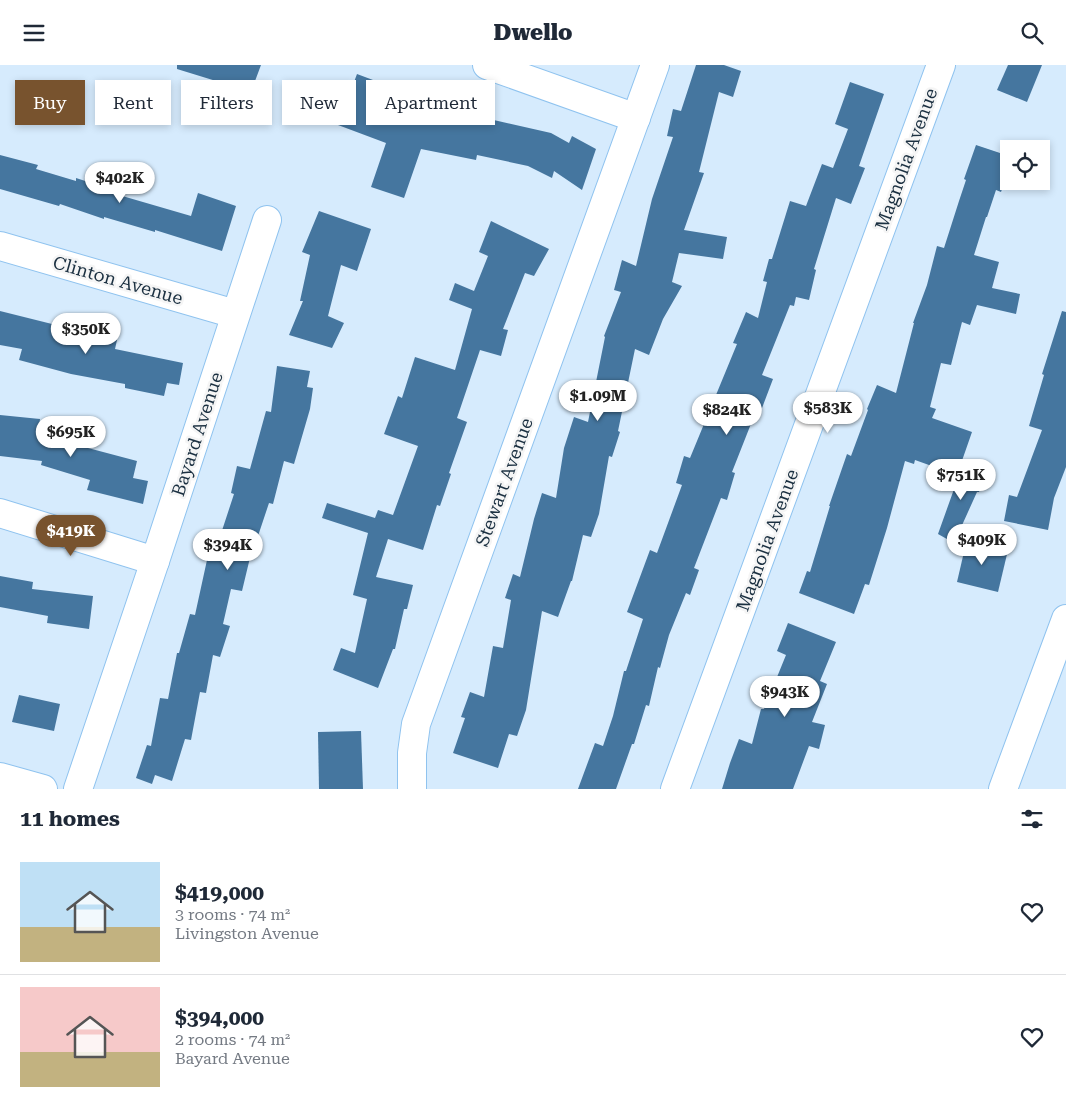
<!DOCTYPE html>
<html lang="en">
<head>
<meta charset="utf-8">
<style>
	body { margin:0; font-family:"Roboto Serif",serif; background:#f2f2f3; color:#1f2937; height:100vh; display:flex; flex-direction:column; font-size:19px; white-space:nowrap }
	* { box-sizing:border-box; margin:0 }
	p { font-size:16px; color:#747a83 }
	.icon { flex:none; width:28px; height:28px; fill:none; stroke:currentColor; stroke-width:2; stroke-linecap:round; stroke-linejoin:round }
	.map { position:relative; height:724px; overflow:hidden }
	.side { display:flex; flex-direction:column; background:#fff; flex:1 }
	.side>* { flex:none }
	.top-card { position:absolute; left:15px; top:15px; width:500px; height:45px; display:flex; gap:10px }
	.tools { position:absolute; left:1000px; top:75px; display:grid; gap:10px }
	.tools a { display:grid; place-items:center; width:50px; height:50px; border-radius:0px; background:#fff; box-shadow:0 2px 8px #0003; font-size:25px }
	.price { position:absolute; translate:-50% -42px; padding:0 11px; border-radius:18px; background:#fff; color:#222; font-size:16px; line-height:32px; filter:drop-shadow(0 1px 2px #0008) }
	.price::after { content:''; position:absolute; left:50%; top:30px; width:15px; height:11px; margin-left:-8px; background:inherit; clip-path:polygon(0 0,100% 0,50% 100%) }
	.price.on { background:#78532e; color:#fff }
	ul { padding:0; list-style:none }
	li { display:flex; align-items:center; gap:15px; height:125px; padding:0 20px }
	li+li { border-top:1px solid #e0e1e3 }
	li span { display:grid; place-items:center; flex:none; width:140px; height:100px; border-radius:0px; color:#555 }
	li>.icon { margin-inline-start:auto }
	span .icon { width:60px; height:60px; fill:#fffc; stroke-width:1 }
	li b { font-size:21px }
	h2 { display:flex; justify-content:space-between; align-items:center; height:60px; padding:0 20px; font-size:21px }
	.pill { padding:0 18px; border-radius:0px; background:#fff; box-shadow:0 2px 8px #0003; font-size:18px; line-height:45px }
	.pill.on { background:#78532e; color:#fff }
	header { display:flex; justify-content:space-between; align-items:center; height:65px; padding:0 20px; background:#fff; font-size:22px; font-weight:800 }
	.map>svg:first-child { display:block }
	.building { fill:#45769f }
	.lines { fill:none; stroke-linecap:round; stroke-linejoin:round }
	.minor-casing { stroke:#8fc3ef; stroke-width:30 }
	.minor { stroke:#fff; stroke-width:28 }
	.labels { text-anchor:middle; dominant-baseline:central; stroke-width:5; stroke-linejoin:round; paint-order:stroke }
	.street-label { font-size:18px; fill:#1b3041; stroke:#f5f5f5 }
</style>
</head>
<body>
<header><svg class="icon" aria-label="menu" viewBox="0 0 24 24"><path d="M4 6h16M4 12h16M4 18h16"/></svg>Dwello<svg class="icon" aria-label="search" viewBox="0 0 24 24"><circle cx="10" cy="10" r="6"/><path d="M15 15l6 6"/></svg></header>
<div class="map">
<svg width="1066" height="724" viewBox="0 0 1066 724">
	<rect width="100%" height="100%" fill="#d6ebfd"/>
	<!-- building -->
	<g class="building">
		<polygon points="177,0 261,0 246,40 220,30 223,22 216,19 216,16 177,4"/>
		<polygon points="696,0 724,0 741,6 733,32 719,27 699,107 704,108 684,165 727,172 723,194 679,188 672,217 682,221 663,254 649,290 635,284 618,366 620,367 612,392 609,391 599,449 591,472 583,470 572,516 571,516 558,552 542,546 526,645 517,671 509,669 498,703 453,688 465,653 461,652 470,627 484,632 493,581 503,583 511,535 505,533 513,509 520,512 534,454 542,428 556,433 564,383 574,352 588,357 605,272 604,271 621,227 614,225 622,195 636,201 652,134 673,72 667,71 673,44 681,46"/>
		<polygon points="1008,0 1042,0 1027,37 997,25"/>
		<polygon points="357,9 389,21 388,23 451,43 485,50 485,53 551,68 569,78 572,71 596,84 582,125 554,106 552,113 528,101 477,90 476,95 421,84 404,133 371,122 386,78 338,60"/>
		<polygon points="850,17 884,29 859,101 865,103 851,139 836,133 814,204 816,205 809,235 796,232 794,241 790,240 762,310 773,314 762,343 758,341 732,407 735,408 727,435 721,433 694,503 699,505 690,530 686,528 669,570 660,603 658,602 649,641 646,640 634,679 632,679 616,724 578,724 595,678 603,681 613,651 624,606 626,606 643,554 627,547 650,485 657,488 682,420 676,418 684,391 690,393 737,279 733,278 746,247 758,253 767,217 763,216 769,194 772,194 790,136 806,141 822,99 833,103 848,64 835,59"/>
		<polygon points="976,80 1009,91 1009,105 1001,127 996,125 987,152 986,152 974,190 999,197 992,223 1020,229 1016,249 977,240 970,260 962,257 951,300 941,298 930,342 936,344 932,353 972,367 957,410 915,395 914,399 905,396 887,463 869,520 865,519 854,549 799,528 807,506 810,507 830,441 829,441 847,389 851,391 868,345 867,344 877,320 896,328 914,258 913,258 927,220 937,181 944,183 959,136 966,115 964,114"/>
		<polygon points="0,90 38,100 36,104 76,116 76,113 113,125 112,128 191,151 198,128 236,141 222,186 155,165 155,167 104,152 104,154 60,139 59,141 0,124"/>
		<polygon points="319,146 371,164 357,206 341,200 328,251 344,258 332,283 289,270 303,236 300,236 310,190 302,187"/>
		<polygon points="491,156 549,184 534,211 525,208 503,264 508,265 501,291 480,285 457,353 467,357 449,408 451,409 440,441 437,440 423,485 388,474 376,512 413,520 407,544 404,544 395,584 393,584 378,623 333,605 341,583 355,588 367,534 353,530 368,468 322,453 327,438 375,453 378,445 393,450 418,381 384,369 398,331 402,333 415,292 455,305 472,244 449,235 455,218 474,226 488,191 479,187"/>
		<polygon points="0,246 68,263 68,266 117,275 115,284 183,298 179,320 167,318 164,331 125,323 125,319 71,309 19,295 22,284 0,280"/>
		<polygon points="1062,246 1066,247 1066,402 1054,433 1048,465 1004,456 1009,430 1017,432 1042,365 1029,361 1044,310 1042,309"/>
		<polygon points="277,301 310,306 307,322 313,323 310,344 294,399 284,396 273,439 269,438 256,477 254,476 242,526 231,524 223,559 230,561 220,592 213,590 206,628 200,627 191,675 185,674 172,716 155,710 152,719 136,713 147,680 151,681 160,633 168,634 177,588 179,588 190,549 195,550 207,495 212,496 234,429 231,428 237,401 250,404 266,346 271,347"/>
		<polygon points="0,350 40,354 39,361 90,377 88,383 137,396 133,413 148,416 143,439 87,425 90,415 41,400 42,396 0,391"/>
		<polygon points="963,399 986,407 979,427 977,427 954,478 938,469"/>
		<polygon points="967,474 1008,485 998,527 957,517"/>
		<polygon points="0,511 33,517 32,524 93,531 89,564 47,558 48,551 0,542"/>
		<polygon points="788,558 836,577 820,616 827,619 812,657 825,660 819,684 809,681 793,724 722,724 730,698 739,674 752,679 761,644 764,644 786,590 777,586"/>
		<polygon points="19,630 60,639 54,666 12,657"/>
		<polygon points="361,666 363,724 319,724 318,667"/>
	</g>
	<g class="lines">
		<!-- minor casing -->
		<g class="minor-casing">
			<g id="minor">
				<polyline points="487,0 636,53"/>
				<polyline points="0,181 235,249"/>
				<polyline points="0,448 155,496"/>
				<polyline points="0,712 43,724"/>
				<polyline points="78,724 155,496 267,155"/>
				<polyline points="412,724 412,688 416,659 655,0"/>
				<polyline points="675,724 941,0"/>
				<polyline points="1003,724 1066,554"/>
			</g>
		</g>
		<!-- minor -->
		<use href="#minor" class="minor"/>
	</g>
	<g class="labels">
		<!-- street labels -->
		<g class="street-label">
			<text transform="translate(906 94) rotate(-70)">Magnolia Avenue</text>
			<text transform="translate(118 215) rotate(16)">Clinton Avenue</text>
			<text transform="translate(197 369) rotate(-72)">Bayard Avenue</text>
			<text transform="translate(504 417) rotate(-70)">Stewart Avenue</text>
			<text transform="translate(767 475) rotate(-70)">Magnolia Avenue</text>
		</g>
	</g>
</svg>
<div class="tools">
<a><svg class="icon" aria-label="locate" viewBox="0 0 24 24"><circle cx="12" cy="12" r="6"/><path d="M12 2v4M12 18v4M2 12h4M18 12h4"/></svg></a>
</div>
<b class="price" style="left:120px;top:139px">$402K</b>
<b class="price" style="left:86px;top:290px">$350K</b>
<b class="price" style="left:598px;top:357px">$1.09M</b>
<b class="price" style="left:828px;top:369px">$583K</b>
<b class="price" style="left:727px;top:371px">$824K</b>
<b class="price" style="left:71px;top:393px">$695K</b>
<b class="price" style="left:961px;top:436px">$751K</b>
<b class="price on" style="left:71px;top:492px">$419K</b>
<b class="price" style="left:982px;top:501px">$409K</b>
<b class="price" style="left:228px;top:506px">$394K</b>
<b class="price" style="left:785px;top:653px">$943K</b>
<div class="top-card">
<a class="pill on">Buy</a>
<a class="pill">Rent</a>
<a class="pill">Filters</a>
<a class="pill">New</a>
<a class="pill">Apartment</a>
</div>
</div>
<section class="side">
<h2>11 homes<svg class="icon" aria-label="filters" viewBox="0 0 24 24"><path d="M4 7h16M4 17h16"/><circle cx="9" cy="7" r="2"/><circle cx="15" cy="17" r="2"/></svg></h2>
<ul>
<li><span style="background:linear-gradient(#bfe0f5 65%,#c2b280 0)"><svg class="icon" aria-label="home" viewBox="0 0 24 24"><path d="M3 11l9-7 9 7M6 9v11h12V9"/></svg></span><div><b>$419,000</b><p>3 rooms · 74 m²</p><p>Livingston Avenue</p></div><svg class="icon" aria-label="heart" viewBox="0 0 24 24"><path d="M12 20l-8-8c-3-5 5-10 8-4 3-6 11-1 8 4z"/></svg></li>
<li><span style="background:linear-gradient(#f6c9c9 65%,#c2b280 0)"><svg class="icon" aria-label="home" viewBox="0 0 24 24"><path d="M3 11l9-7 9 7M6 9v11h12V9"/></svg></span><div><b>$394,000</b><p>2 rooms · 74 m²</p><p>Bayard Avenue</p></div><svg class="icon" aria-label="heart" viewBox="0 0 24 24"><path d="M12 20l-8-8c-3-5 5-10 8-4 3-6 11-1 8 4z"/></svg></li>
</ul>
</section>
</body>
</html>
